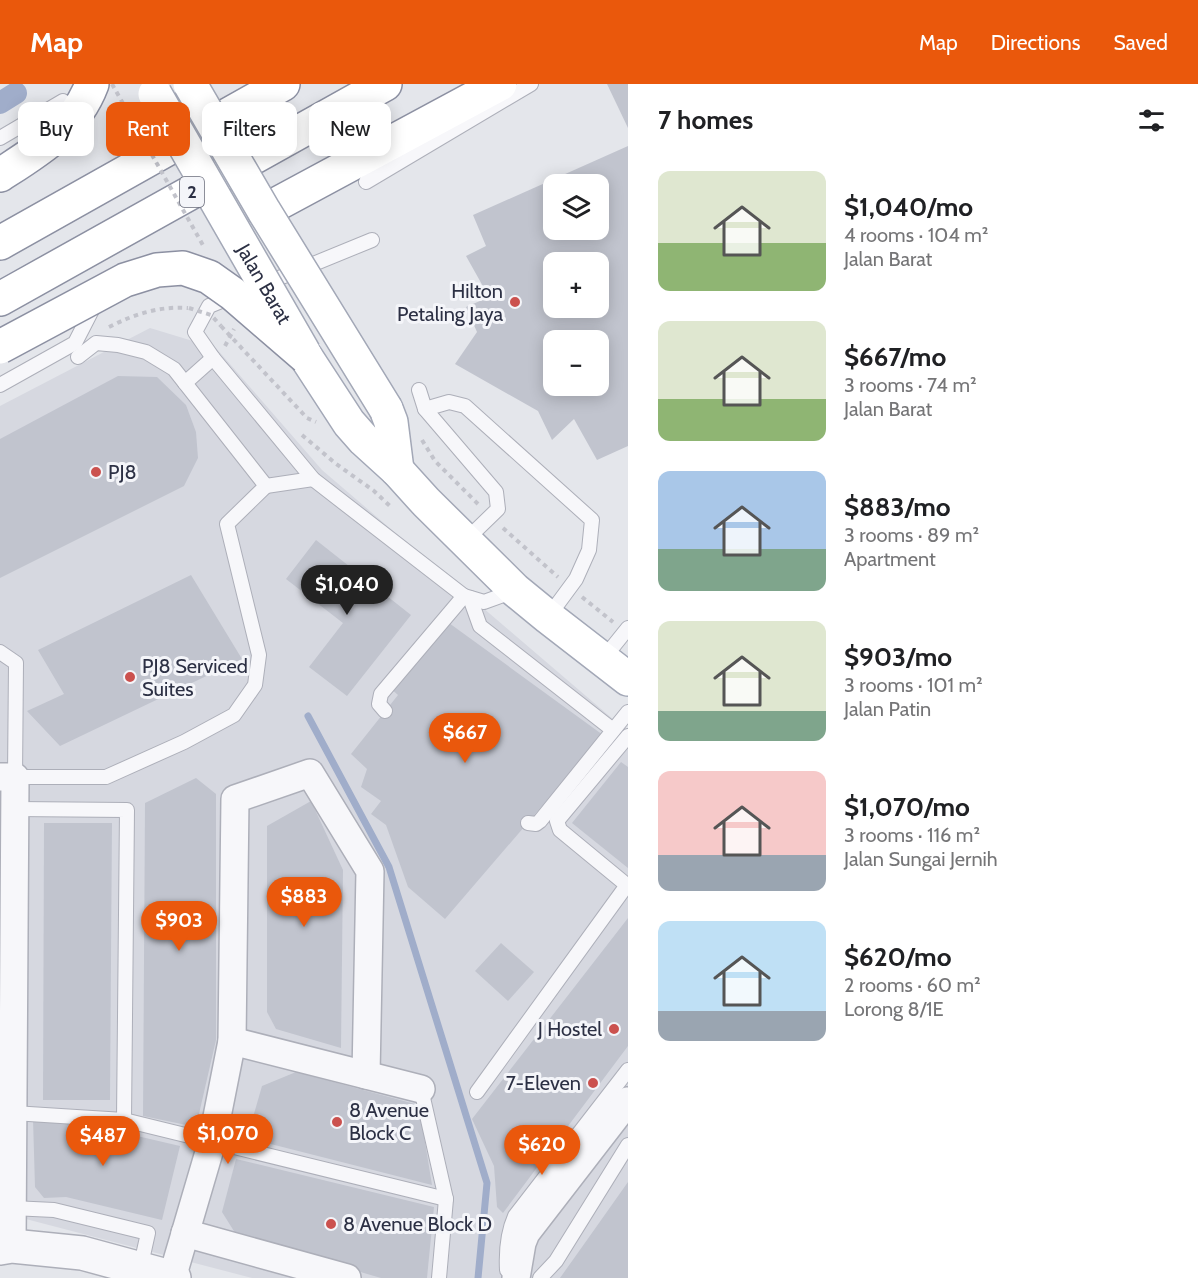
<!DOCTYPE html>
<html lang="en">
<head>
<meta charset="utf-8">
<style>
	body { margin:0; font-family:Cabin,sans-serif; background:#f2f2f2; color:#202124; height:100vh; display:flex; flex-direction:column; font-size:22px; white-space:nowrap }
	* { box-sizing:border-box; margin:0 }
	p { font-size:20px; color:#757577 }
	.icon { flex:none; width:33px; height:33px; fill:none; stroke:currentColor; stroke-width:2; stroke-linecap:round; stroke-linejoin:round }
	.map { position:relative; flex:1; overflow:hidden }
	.details { display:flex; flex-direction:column; background:#fff; width:570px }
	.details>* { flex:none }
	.hud { position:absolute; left:18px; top:18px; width:519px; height:54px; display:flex; gap:12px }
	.controls { position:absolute; left:543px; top:90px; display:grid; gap:12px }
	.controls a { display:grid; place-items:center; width:66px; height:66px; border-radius:12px; background:#fff; box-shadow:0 3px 15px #0003; font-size:30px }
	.price { position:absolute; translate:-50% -51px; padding:0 14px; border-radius:21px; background:#ea580c; color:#fff; font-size:20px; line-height:39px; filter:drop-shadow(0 2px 3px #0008) }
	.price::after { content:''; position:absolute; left:50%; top:36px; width:18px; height:14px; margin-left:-9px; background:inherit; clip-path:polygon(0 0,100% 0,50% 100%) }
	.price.active { background:#222; color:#fff }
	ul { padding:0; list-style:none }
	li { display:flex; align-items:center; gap:18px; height:150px; padding:0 30px }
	li span { display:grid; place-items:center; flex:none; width:168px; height:120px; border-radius:12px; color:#555 }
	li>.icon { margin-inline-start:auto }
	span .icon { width:72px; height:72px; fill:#fffc; stroke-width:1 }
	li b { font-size:26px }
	h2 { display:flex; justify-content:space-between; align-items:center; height:72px; padding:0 30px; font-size:26px }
	.chip { padding:0 21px; border-radius:12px; background:#fff; box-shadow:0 3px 15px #0003; font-size:21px; line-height:54px }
	.chip.active { background:#ea580c; color:#fff }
	header { display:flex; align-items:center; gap:36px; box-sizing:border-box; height:84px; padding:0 30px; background:#ea580c; color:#fff }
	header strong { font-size:28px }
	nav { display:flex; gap:33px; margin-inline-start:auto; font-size:21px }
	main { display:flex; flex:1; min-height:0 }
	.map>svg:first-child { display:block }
	.built { fill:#d6d8e0 }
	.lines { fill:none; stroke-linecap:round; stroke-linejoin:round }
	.stream { stroke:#a0adca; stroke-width:7 }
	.canal { stroke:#a0adca; stroke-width:22 }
	.building { fill:#c1c4ce; fill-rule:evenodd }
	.service-casing { stroke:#adafb9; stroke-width:16 }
	.minor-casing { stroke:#adafb9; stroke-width:30 }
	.tertiary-casing { stroke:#adafb9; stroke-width:36 }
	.primary-casing { stroke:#a3a8b7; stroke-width:36 }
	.trunk-casing { stroke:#8c90a2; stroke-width:36 }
	.path { stroke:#c2c3cb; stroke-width:4; stroke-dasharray:4.5 4.5; stroke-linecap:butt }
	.service { stroke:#f7f7fa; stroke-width:14 }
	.minor { stroke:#f7f7fa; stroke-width:27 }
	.tertiary { stroke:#f7f7fa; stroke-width:33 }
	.primary { stroke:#fff; stroke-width:33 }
	.trunk { stroke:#fff; stroke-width:33 }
	.primary-bridge-casing { stroke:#a3a8b7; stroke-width:36; stroke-linecap:butt }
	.trunk-bridge-casing { stroke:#8c90a2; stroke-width:36; stroke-linecap:butt }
	.path-bridge { stroke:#c2c3cb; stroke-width:4; stroke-dasharray:4.5 4.5; stroke-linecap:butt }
	.primary-bridge { stroke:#fff; stroke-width:33 }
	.trunk-bridge { stroke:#fff; stroke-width:33 }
	.poi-dot { fill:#cb514e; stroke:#f4f5f9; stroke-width:2 }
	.labels { text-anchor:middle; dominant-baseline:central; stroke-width:6; stroke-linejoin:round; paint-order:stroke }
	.shield { fill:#f4f5f9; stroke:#686b7a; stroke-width:1.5 }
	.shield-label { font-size:18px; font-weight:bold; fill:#2c3044 }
	.street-label { font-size:20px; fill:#2c3044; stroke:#f4f5f9 }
	.poi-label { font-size:20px; fill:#2c3044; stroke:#f4f5f9; text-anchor:start }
</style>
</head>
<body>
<header>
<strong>Map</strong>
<nav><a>Map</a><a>Directions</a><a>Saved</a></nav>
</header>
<main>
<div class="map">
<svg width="628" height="1194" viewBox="0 0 628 1194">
	<rect width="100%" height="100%" fill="#e4e6eb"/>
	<!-- built -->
	<polygon class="built" points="150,244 216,264 322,386 628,648 628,1194 252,1194 22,1134 27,712 0,712 0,322"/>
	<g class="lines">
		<!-- stream -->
		<polyline class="stream" points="308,632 389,783 487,1099 478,1194"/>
		<!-- canal -->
		<polyline class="canal" points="0,19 16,9"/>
	</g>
	<!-- building -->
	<g class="building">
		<polygon points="607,0 628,0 628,44"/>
		<path d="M628 62V362L597 376 574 335 552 356 538 327 455 280 477 248 466 223 489 213 466 172 486 162 473 131ZM554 100H598V146H554ZM554 178H598V224H554ZM554 256H598V302H554Z"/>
		<polygon points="118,292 157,293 186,321 196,348 198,374 184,402 0,494 0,355"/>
		<polygon points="316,456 411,531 347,612 309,583 343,539 286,495"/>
		<polygon points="191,491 242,575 60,662 27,627 64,610 38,566"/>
		<polygon points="449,539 603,651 445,835 408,803 386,741 371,730 381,717 361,703 367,685 351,670 398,611 389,603"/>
		<polygon points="621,678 628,683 628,784 572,739"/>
		<polygon points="196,694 216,710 216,956 196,1043 143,1032 145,719"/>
		<polygon points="311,717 343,786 341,964 276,945 267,928 267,742"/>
		<polygon points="44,739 112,739 110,1016 43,1016"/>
		<polygon points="628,834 628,962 503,1129 497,1123 494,1082 472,1035"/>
		<polygon points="501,859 534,888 508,917 475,887"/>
		<polygon points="296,988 419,1021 432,1101 247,1054 262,1002"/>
		<polygon points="33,1035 77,1038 180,1062 162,1136 66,1113 44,1114 35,1103"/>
		<polygon points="236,1075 434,1123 427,1194 381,1194 237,1152 222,1128"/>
		<polygon points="628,1098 628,1194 560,1194 587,1156"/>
	</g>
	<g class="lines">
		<!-- service casing -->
		<g class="service-casing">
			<g id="service">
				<polyline points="0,54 63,17"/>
				<polyline points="366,98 531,0"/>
				<polyline points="262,201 372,156"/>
				<polyline points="233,212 209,222 195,248 213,274 313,395 464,512"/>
				<polyline points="185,299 213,274"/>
				<polyline points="0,301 75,259 95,220"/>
				<polyline points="419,306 425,325 496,408 498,425 465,457"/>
				<polyline points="425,325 449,318 465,322 592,436 589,466 576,495 548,533"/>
				<polyline points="266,402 313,395"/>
				<polyline points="470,514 480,542 613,646"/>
				<polyline points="0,568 16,579 15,693 106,693 184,658 234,631 255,601 259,571 227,440 266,402 174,285 146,268 118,261 96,259 78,273"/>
				<polyline points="603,575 628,544"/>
				<polyline points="385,627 379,620 381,610 464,512 484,518 514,507"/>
				<polyline points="628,652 557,737 560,746 628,802"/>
				<polyline points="15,725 127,726 124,1036"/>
				<polyline points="528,739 536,740 540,737 628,628"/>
				<polyline points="421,1005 446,1115 439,1194"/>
				<polyline points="477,1008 627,801"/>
				<polyline points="13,1029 124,1036 446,1115"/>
				<polyline points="12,1124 54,1126 148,1149 140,1185"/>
				<path d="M507 1186C506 1167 507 1150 515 1132L628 986"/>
				<polyline points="540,1194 556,1177 628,1061"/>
			</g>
		</g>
		<!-- minor casing -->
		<g class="minor-casing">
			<g id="minor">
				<polyline points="0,693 15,693 12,1162"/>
				<polyline points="232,957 421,1005"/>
				<polyline points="185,1149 347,1194"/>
				<polyline points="172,1194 212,1058 232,957 235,715 310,689 370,787 366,991"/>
				<polyline points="516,1194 522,1159 526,1149 628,1017"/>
			</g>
		</g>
		<!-- tertiary casing -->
		<g class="tertiary-casing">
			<polyline id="tertiary" points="0,1164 12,1162 82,1169 174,1194"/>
		</g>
		<!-- primary casing -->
		<g class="primary-casing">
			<g id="primary">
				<polyline points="306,273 349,339 364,356 397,386 426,418 515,506 548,533 628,595"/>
				<polyline points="386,325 391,338 397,386"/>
			</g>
		</g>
		<!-- trunk casing -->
		<g class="trunk-casing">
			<g id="trunk">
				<path d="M0 91C39 66 75 45 92 0"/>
				<polyline points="264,127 500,0"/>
				<polyline points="0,159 283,0"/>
				<polyline points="0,215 385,0"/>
			</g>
		</g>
		<!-- path -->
		<g class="path">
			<polyline points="221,242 307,334 316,338"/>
			<path d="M109 243C135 230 159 222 188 224"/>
			<polyline points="225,262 234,245"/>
			<polyline points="302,351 335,379 374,407 392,424"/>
			<polyline points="422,356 435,377 478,420"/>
			<polyline points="503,444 558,493"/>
			<polyline points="582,513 613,538"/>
		</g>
		<!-- service -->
		<use href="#service" class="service"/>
		<!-- minor -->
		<use href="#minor" class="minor"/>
		<!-- tertiary -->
		<use href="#tertiary" class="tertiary"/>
		<!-- primary -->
		<use href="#primary" class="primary"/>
		<!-- trunk -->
		<use href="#trunk" class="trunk"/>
		<!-- primary-bridge casing -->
		<g class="primary-bridge-casing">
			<g id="primary-bridge">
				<polyline points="190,0 264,127 386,325"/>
				<path id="s1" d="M155 10 304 269"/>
			</g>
		</g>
		<!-- trunk-bridge casing -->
		<g class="trunk-bridge-casing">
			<polyline id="trunk-bridge" points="0,263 125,196 157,186 183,184 209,193 233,210 306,273"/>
		</g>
		<!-- path-bridge -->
		<g class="path-bridge">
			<polyline points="112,0 204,163"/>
			<polyline points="189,224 211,231 221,242"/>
		</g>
		<!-- primary-bridge -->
		<use href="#primary-bridge" class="primary-bridge"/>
		<!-- trunk-bridge -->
		<use href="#trunk-bridge" class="trunk-bridge"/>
	</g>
	<!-- markers -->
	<g class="poi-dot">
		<circle cx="515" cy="218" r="6"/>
		<circle cx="96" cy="388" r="6"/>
		<circle cx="130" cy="593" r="6"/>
		<circle cx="614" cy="945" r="6"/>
		<circle cx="593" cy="999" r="6"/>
		<circle cx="337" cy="1038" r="6"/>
		<circle cx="331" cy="1140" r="6"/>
	</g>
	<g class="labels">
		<!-- shield labels -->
		<rect class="shield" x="180" y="93" width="24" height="30" rx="4.5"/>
		<g class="shield-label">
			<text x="192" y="108">2</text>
		</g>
		<!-- street labels -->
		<g class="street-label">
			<text stroke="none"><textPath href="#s1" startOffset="219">Jalan Barat</textPath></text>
		</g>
		<!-- poi labels -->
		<g class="poi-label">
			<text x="503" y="207" text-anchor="end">Hilton<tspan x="503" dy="23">Petaling Jaya</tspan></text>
			<text x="108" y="388">PJ8</text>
			<text x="142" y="582">PJ8 Serviced<tspan x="142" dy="23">Suites</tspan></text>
			<text x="602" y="945" text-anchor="end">J Hostel</text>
			<text x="581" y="999" text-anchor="end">7-Eleven</text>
			<text x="349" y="1026">8 Avenue<tspan x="349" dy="23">Block C</tspan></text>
			<text x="343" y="1140">8 Avenue Block D</text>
		</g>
	</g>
</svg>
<div class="controls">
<a><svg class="icon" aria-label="layers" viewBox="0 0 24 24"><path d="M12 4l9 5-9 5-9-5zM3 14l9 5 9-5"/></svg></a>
<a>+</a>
<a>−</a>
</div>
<b class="price active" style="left:347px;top:532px">$1,040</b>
<b class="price" style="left:465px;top:680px">$667</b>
<b class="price" style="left:304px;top:844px">$883</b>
<b class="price" style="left:179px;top:868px">$903</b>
<b class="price" style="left:228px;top:1081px">$1,070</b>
<b class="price" style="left:103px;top:1083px">$487</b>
<b class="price" style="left:542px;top:1092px">$620</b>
<div class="hud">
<a class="chip">Buy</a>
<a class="chip active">Rent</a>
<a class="chip">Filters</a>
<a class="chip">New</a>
</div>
</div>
<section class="details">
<h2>7 homes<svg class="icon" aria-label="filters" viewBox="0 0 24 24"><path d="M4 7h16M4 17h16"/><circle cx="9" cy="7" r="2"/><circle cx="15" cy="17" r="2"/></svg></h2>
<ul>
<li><span style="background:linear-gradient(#dfe7d0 60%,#8fb573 0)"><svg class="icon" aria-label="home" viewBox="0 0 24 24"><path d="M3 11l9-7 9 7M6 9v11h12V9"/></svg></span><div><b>$1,040/mo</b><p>4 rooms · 104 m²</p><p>Jalan Barat</p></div></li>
<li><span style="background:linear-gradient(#dfe7d0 65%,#8fb573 0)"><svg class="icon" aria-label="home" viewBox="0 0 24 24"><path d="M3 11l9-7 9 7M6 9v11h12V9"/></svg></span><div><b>$667/mo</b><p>3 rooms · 74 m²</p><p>Jalan Barat</p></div></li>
<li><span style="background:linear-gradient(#a9c7e8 65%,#7fa58c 0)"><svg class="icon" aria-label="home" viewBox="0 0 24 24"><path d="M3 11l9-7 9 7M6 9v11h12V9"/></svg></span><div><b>$883/mo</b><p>3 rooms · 89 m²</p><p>Apartment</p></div></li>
<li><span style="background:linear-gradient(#dfe7d0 75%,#7fa58c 0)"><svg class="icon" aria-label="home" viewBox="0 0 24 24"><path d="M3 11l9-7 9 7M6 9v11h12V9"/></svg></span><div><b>$903/mo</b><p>3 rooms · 101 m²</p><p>Jalan Patin</p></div></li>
<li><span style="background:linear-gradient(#f6c9c9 70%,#9aa5b1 0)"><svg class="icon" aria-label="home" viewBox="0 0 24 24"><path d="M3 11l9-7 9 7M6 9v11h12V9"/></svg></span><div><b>$1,070/mo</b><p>3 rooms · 116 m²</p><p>Jalan Sungai Jernih</p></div></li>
<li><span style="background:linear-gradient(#bfe0f5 75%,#9aa5b1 0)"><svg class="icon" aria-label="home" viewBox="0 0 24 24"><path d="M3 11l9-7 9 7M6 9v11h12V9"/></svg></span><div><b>$620/mo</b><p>2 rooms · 60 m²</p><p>Lorong 8/1E</p></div></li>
</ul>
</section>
</main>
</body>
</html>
